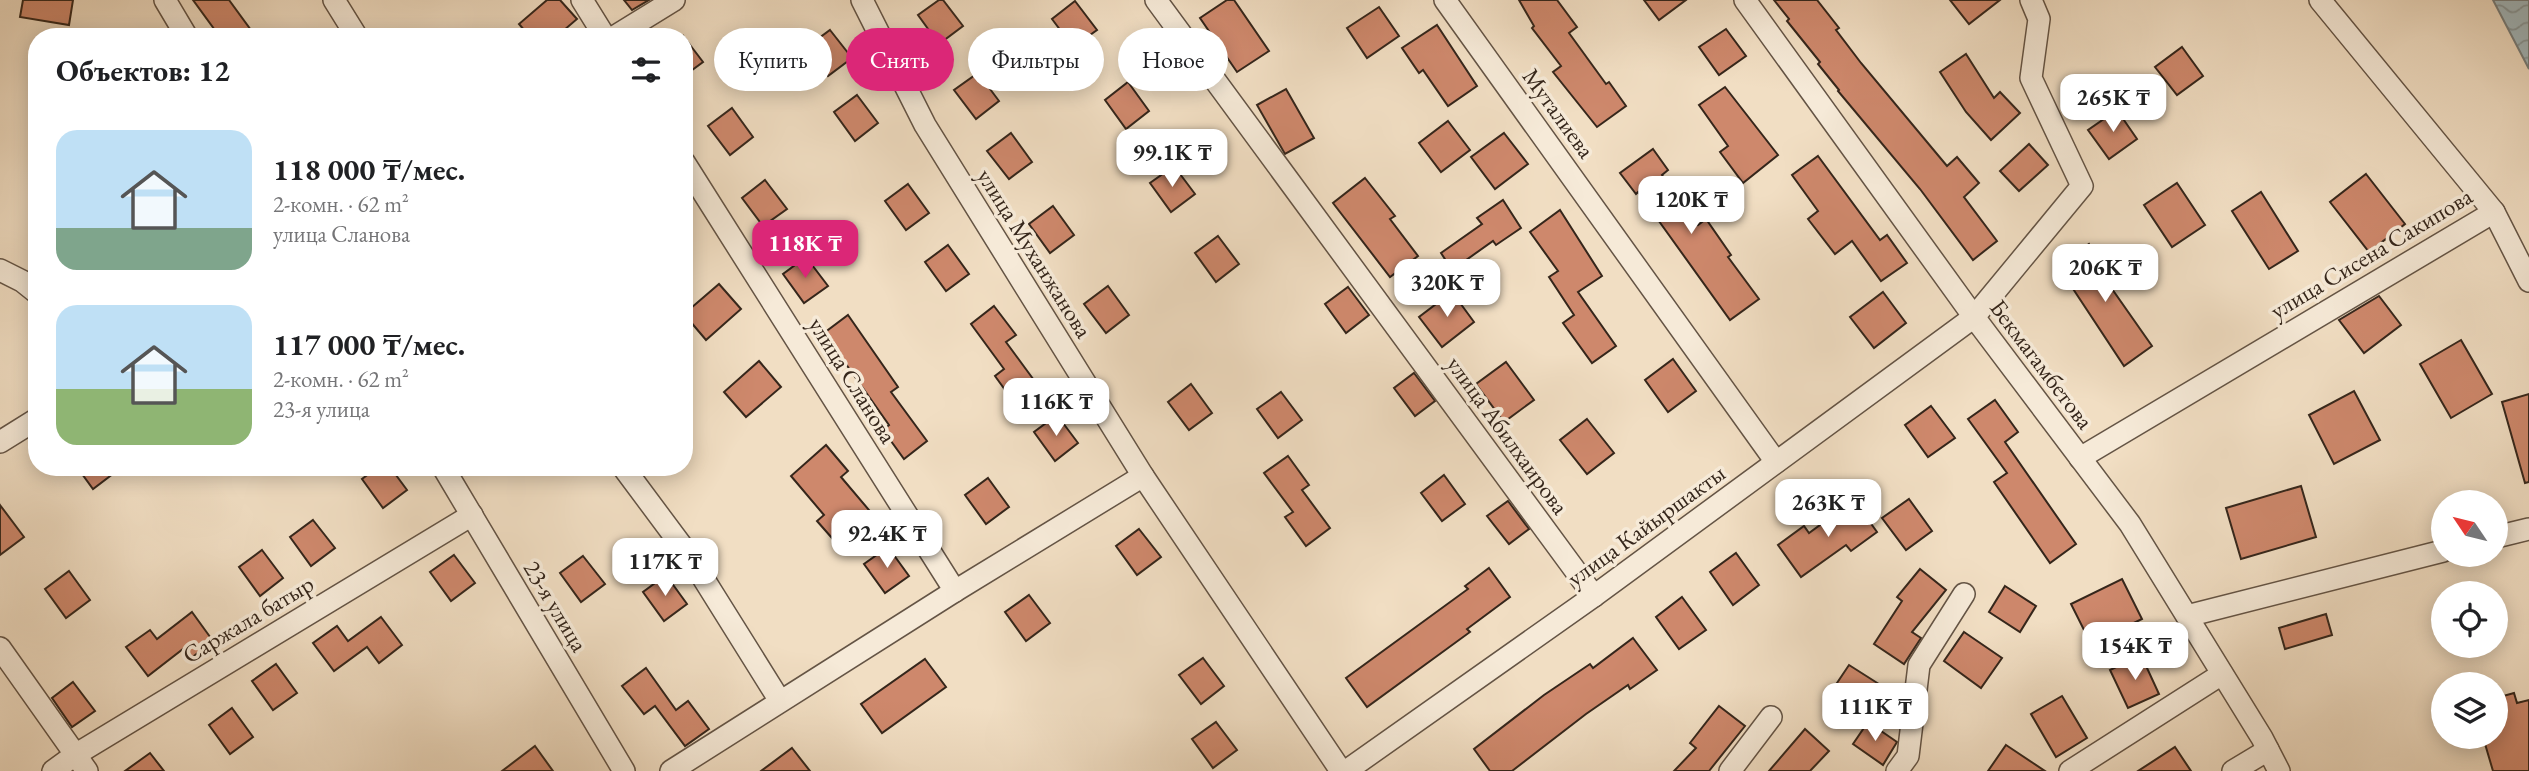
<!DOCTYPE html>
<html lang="ru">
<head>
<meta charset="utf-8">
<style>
	body { margin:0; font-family:"EB Garamond",serif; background:#f6f6f6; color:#202124; height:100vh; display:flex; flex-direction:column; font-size:26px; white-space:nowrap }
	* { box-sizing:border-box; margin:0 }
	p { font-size:23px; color:#757577 }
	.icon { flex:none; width:38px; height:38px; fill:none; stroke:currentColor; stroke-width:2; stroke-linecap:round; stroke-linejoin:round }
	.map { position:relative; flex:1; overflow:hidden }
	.drawer { position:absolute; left:28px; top:28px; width:665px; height:448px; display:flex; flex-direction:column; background:#fff; border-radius:28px; box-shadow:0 4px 18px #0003 }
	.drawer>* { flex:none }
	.guide { position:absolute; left:714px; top:28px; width:665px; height:63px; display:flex; gap:14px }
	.needle { width:46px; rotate:305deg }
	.fabs { position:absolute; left:2431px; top:490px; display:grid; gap:14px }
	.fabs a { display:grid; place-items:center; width:77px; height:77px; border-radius:50%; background:#fff; box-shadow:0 4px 18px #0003; font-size:35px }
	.price { position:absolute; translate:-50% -60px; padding:0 16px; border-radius:14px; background:#fff; color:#222; font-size:23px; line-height:46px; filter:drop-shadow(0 2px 4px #0008) }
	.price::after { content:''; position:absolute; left:50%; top:42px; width:21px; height:16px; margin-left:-10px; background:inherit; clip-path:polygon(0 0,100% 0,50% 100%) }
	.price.active { background:#db2777; color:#fff }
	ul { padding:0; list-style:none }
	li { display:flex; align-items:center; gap:21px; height:175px; padding:0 28px }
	li span { display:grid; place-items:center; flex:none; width:196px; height:140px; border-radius:21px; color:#555 }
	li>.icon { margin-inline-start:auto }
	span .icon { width:84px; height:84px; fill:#fffc; stroke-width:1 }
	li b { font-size:30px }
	h2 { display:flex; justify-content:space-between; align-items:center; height:84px; padding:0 28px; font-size:30px }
	.chip { padding:0 24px; border-radius:32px; background:#fff; box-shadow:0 4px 18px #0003; font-size:24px; line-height:63px }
	.chip.active { background:#db2777; color:#fff }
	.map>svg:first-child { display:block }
	.water { fill:url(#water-waves); stroke:#767e7d; stroke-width:2 }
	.building { fill:#ce886c; stroke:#35261b; stroke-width:2 }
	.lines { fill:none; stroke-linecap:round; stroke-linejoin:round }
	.minor-casing { stroke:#645445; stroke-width:24 }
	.minor { stroke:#f6ead8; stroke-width:21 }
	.labels { text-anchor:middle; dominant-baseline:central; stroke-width:7; stroke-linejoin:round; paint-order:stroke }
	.street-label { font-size:24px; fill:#35261b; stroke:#f6ead8 }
</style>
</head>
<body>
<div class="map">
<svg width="2529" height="771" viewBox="0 0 2529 771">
	<defs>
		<pattern id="water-waves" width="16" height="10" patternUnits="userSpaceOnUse" patternTransform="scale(1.75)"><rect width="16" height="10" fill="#a1b9bf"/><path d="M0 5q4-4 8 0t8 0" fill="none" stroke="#84969a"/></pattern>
	</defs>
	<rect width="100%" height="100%" fill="#f1dec3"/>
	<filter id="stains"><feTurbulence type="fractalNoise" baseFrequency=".00286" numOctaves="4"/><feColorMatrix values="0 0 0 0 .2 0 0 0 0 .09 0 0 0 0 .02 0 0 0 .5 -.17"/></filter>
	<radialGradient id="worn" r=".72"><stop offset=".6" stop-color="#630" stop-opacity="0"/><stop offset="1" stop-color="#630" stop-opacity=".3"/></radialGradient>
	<!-- water -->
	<polygon class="water" points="2493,0 2529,0 2529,69"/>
	<!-- building -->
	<g class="building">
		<polygon points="23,0 73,0 69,25 20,17"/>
		<polygon points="193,0 229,0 256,37 220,37"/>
		<polygon points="547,0 560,0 577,19 556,37 530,37 519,24"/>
		<polygon points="624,0 649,0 632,10"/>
		<polygon points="939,0 943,0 963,26 939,44 918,15"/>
		<polygon points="1227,0 1234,0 1269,51 1237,72 1200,18"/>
		<polygon points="1519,0 1557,0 1577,27 1569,33 1606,84 1609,82 1626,106 1597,127 1553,72 1561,66 1532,28 1534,26"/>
		<polygon points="1644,0 1686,0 1659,20"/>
		<polygon points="1774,0 1817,0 1839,28 1836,30 1861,63 1947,166 1957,157 1979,183 1964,197 1997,241 1973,260 1920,189 1838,91 1839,90 1818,64 1820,62 1787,21 1789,19"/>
		<polygon points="1950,0 2000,0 1969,24"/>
		<polygon points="1075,1 1097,30 1073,47 1052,19"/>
		<polygon points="1379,7 1399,36 1367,58 1347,28"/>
		<polygon points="1437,25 1477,86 1448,106 1423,70 1419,73 1402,48"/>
		<polygon points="1726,29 1746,56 1719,75 1699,47"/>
		<polygon points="830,30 852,58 828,76 807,47"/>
		<polygon points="684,37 703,62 684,76"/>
		<polygon points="2182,47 2203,76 2177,95 2155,67"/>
		<polygon points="1966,54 1994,98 2000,92 2020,113 1991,140 1966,112 1940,72"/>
		<polygon points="978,73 999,101 976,119 954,90"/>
		<polygon points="1128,82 1149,111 1126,129 1105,100"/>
		<polygon points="1725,87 1778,155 1743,183 1720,152 1728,146 1699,105"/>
		<polygon points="1286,89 1314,138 1285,154 1257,105"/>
		<polygon points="857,95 878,123 855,141 834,112"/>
		<polygon points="732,108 753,137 730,155 708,126"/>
		<polygon points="2117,110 2137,139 2109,159 2088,130"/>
		<polygon points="1448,121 1470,150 1441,172 1419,143"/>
		<polygon points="1011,133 1032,162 1009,179 987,151"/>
		<polygon points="1504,133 1528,164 1495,189 1471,157"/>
		<polygon points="2029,144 2048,165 2019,191 2000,171"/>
		<polygon points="1653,149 1668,170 1662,175 1698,225 1706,219 1731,255 1728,257 1759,299 1730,320 1638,192 1636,194 1620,173"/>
		<polygon points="1818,156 1880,240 1887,235 1907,263 1881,281 1852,241 1835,254 1808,219 1818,211 1792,175"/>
		<polygon points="1174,166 1195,194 1171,212 1150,183"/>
		<polygon points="2366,174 2405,224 2369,252 2330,202"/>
		<polygon points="1365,178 1395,216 1390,219 1418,256 1390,277 1333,203"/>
		<polygon points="765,180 787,209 763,226 742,198"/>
		<polygon points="2177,183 2205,225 2172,247 2144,205"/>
		<polygon points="908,184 929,213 906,230 885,201"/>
		<polygon points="2261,192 2298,251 2269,269 2232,211"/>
		<polygon points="1503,200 1521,228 1496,245 1493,241 1452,270 1441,253 1482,224 1477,218"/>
		<polygon points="1053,206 1074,235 1050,253 1029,224"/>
		<polygon points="1560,210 1602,276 1578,292 1616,346 1592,363 1563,323 1574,315 1549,277 1558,271 1530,232"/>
		<polygon points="1218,236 1239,264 1216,282 1195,253"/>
		<polygon points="2089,244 2116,282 2110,286 2152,346 2124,366 2058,266"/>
		<polygon points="948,245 969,274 946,291 925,262"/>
		<polygon points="806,257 828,286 804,303 783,274"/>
		<polygon points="719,284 741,309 706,340 684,314"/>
		<polygon points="1108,286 1129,315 1106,333 1084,304"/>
		<polygon points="1348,287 1369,315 1346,333 1325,304"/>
		<polygon points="1452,292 1474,322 1442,347 1419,317"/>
		<polygon points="1883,292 1906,323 1874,348 1850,317"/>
		<polygon points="2379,296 2401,325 2364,353 2339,320"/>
		<polygon points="994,306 1016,335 1006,342 1039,387 1016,405 995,376 1004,369 971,324"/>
		<polygon points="848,315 898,387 891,392 927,441 904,459 883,430 889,425 824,333"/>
		<polygon points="2461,340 2492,394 2451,418 2420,364"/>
		<polygon points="1673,359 1696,391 1668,412 1645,380"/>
		<polygon points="759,361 781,387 746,417 724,392"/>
		<polygon points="1506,362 1534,400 1504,422 1476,384"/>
		<polygon points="1414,373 1435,401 1415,416 1394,388"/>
		<polygon points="1191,384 1212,413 1189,430 1168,402"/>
		<polygon points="2354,391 2380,440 2334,464 2309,415"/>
		<polygon points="1281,392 1302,420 1278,438 1257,409"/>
		<polygon points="2529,394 2529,482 2525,483 2502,402"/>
		<polygon points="1995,400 2018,432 2005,442 2076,544 2050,563 1994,482 2007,473 1968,419"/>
		<polygon points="1931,406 1955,438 1928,457 1905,425"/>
		<polygon points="1057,415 1078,443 1055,461 1034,432"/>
		<polygon points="1587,419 1614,453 1587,474 1560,440"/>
		<polygon points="826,445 848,471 841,477 874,516 839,546 817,521 824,515 791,476"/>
		<polygon points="1288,456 1309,485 1302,490 1330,528 1306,546 1285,517 1293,512 1264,473"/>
		<polygon points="77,467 122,467 93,489"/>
		<polygon points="378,467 390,467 407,490 383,508 362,479"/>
		<polygon points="1444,475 1465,504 1442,521 1421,493"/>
		<polygon points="988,478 1009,507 986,524 965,495"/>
		<polygon points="2301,486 2316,537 2241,559 2226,508"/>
		<polygon points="1909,499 1932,531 1906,550 1882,518"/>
		<polygon points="1854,500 1877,532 1851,551 1846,545 1801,577 1778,545 1804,526 1809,533"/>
		<polygon points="1508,501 1529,529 1509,544 1487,516"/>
		<polygon points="0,505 24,537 0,555"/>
		<polygon points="313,520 335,548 311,566 290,537"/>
		<polygon points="1139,529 1161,557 1137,575 1116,546"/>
		<polygon points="888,547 909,576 885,593 864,564"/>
		<polygon points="262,550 283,578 260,596 239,567"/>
		<polygon points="1736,553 1759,585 1733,605 1710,572"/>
		<polygon points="454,555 475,583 451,601 430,572"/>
		<polygon points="583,556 605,584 581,602 560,573"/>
		<polygon points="1489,568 1510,597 1467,629 1470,632 1367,707 1346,678 1468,589 1465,586"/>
		<polygon points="1920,569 1946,590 1912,632 1921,638 1904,664 1874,644 1902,601 1897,597"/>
		<polygon points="69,571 90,600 66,618 45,589"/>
		<polygon points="666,575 687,604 664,621 643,592"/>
		<polygon points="2122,579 2142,619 2091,644 2071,604"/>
		<polygon points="2005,586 2036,606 2020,632 1989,612"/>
		<polygon points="1029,595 1050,623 1026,641 1005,612"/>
		<polygon points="1682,597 1706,630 1679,649 1656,617"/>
		<polygon points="192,612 213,641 190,659 183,649 148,676 126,647 150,630 157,639"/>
		<polygon points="2326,614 2332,635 2285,649 2279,628"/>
		<polygon points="381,617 402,645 379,663 367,647 334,671 313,643 337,626 348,641"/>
		<polygon points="1964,632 2002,658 1981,688 1944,661"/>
		<polygon points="1633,638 1657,670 1630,689 1628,685 1586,714 1512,771 1490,771 1474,749 1544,695 1590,664 1593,668"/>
		<polygon points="2141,655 2159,694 2128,708 2110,670"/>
		<polygon points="1203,658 1224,686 1201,704 1179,675"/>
		<polygon points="925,659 946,687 882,733 861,704"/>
		<polygon points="276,664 297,693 273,710 252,681"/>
		<polygon points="1849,665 1882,686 1871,705 1837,683"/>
		<polygon points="646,668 676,710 688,701 709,729 685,746 655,706 644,714 622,686"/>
		<polygon points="73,682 95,711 72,727 52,698"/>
		<polygon points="2514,693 2517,703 2529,700 2529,771 2493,771 2483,737 2496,737 2496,698"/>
		<polygon points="2062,696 2087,738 2056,757 2031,714"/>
		<polygon points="1719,706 1745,726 1709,771 1674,771 1696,748 1690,743"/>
		<polygon points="232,708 253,737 230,754 209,725"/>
		<polygon points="1216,722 1237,750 1213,768 1192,739"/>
		<polygon points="1868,722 1897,742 1883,765 1853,744"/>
		<polygon points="1805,729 1829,751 1810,771 1769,771"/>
		<polygon points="2006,745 2045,771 1988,771"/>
		<polygon points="535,746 553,771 502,771"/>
		<polygon points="2175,747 2191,771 2138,771"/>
		<polygon points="792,748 810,771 761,771"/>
		<polygon points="150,753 164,771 125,771"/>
	</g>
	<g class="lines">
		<!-- minor casing -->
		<g class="minor-casing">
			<g id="minor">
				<polyline points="165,0 187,37"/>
				<polyline points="334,0 357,37"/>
				<polyline points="582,0 605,37"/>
				<polyline points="862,0 925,125 1143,476 1341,771"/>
				<polyline points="1156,0 1594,596"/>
				<polyline points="1445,0 1776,462"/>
				<polyline points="1745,0 1974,317 2130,524 2262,738 2279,771"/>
				<polyline points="614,37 674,0"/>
				<polyline points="684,162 955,591"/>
				<polyline points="2494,212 2529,281"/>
				<polyline points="0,270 22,281 37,293"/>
				<polyline points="0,442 37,419"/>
				<polyline points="2080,458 2494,212 2320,0"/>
				<polyline points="443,467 624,771"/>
				<polyline points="623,467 690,557 780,701"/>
				<polyline points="2496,537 2529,529"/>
				<polyline points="2187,616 2443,551"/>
				<polyline points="0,648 87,771"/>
				<polyline points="53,771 75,755 472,515"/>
				<polyline points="671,771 955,591 1143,476"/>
				<polyline points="1346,771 1594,596 1974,317 2082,186 2031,78 2039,19 2031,0"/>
				<polyline points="1730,771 1771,717"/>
				<polyline points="1897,771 1908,756 1919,665 1964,594"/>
				<polyline points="2070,771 2222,674"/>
				<polyline points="2233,771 2268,750"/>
			</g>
		</g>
		<!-- minor -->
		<use href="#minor" class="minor"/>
	</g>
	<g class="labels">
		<!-- street labels -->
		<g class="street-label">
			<text transform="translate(1559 113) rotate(54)">Муталиева</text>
			<text transform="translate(1035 253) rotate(58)">улица Муханжанова</text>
			<text transform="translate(2371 253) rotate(-31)">улица Сисена Сакипова</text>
			<text transform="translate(2042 364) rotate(53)">Бекмагамбетова</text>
			<text transform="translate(853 380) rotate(58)">улица Сланова</text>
			<text transform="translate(1508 435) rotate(54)">улица Абилхаирова</text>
			<text transform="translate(1646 525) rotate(-36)">улица Кайыршакты</text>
			<text transform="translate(556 606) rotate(59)">23-я улица</text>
			<text transform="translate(248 619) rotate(-31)">Саржала батыр</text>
		</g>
	</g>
	<rect width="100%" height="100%" filter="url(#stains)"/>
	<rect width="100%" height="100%" fill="url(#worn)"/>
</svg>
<div class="fabs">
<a><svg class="needle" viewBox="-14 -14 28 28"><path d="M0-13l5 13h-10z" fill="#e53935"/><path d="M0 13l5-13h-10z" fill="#757577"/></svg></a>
<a><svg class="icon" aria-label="locate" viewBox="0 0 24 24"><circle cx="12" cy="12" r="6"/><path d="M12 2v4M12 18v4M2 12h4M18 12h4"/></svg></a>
<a><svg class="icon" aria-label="layers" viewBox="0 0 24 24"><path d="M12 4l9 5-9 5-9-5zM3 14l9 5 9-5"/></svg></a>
</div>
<b class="price" style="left:2113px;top:134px">265K ₸</b>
<b class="price" style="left:1172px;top:189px">99.1K ₸</b>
<b class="price" style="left:1691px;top:236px">120K ₸</b>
<b class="price active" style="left:805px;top:280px">118K ₸</b>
<b class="price" style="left:2105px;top:304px">206K ₸</b>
<b class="price" style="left:1447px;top:319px">320K ₸</b>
<b class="price" style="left:1056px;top:438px">116K ₸</b>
<b class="price" style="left:1828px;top:539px">263K ₸</b>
<b class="price" style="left:887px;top:570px">92.4K ₸</b>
<b class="price" style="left:665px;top:598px">117K ₸</b>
<b class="price" style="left:2135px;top:682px">154K ₸</b>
<b class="price" style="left:1875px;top:743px">111K ₸</b>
<div class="guide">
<a class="chip">Купить</a>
<a class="chip active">Снять</a>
<a class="chip">Фильтры</a>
<a class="chip">Новое</a>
</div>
<section class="drawer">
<h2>Объектов: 12<svg class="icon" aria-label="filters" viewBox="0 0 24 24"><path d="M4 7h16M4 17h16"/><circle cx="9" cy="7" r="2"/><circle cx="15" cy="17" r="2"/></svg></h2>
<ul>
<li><span style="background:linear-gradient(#bfe0f5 70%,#7fa58c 0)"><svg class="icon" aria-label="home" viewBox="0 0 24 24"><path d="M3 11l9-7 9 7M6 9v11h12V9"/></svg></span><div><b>118 000 ₸/мес.</b><p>2-комн. · 62 m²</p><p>улица Сланова</p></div></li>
<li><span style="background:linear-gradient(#bfe0f5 60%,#8fb573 0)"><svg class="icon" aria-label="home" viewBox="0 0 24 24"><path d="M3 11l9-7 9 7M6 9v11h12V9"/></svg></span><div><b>117 000 ₸/мес.</b><p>2-комн. · 62 m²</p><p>23-я улица</p></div></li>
</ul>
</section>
</div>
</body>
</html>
